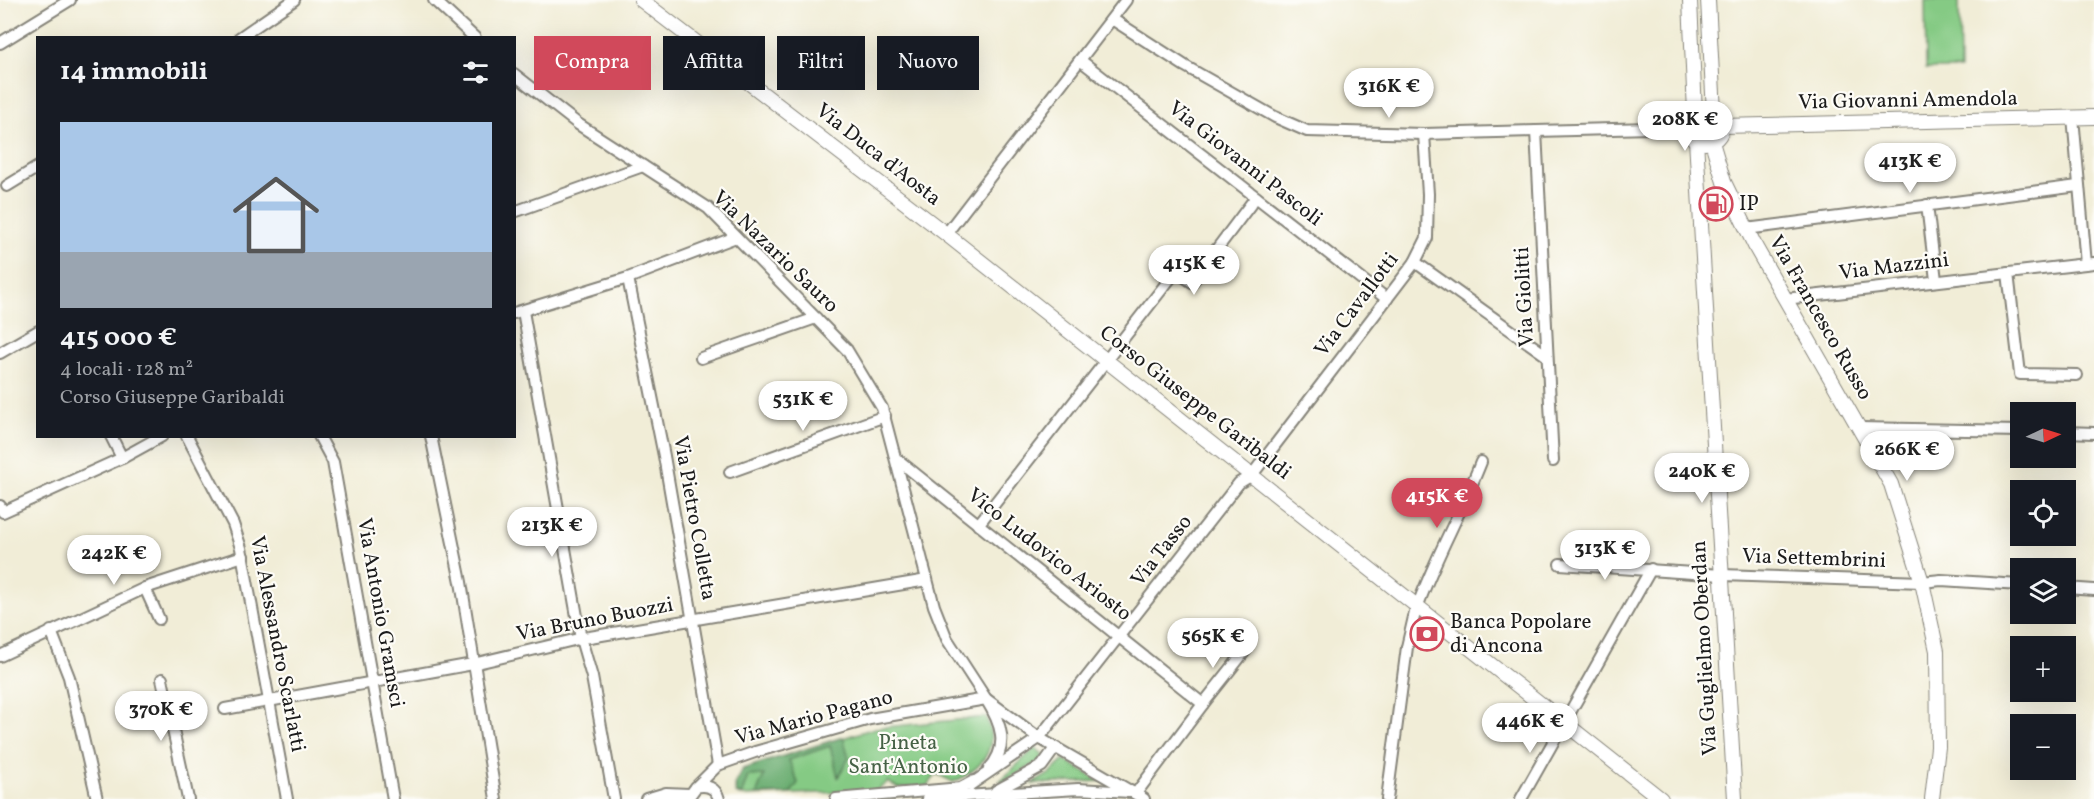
<!DOCTYPE html>
<html lang="it">
<head>
<meta charset="utf-8">
<style>
	body { margin:0; font-family:Vollkorn,serif; background:#20242c; color:#f1f3f6; height:100vh; display:flex; flex-direction:column; font-size:22px; white-space:nowrap }
	* { box-sizing:border-box; margin:0 }
	p { font-size:20px; color:#9ea1a6 }
	.icon { flex:none; width:33px; height:33px; fill:none; stroke:currentColor; stroke-width:2; stroke-linecap:round; stroke-linejoin:round }
	.map { position:relative; flex:1; overflow:hidden }
	.sheet { position:absolute; left:36px; top:36px; width:480px; height:402px; display:flex; flex-direction:column; background:#171b24; border-radius:0px; box-shadow:0 6px 24px #0002 }
	.sheet>* { flex:none }
	.top-card { position:absolute; left:534px; top:36px; width:570px; height:54px; display:flex; gap:12px }
	.needle { width:39px; rotate:86deg }
	.tools { position:absolute; left:2010px; top:402px; display:grid; gap:12px }
	.tools a { display:grid; place-items:center; width:66px; height:66px; border-radius:0px; background:#171b24; box-shadow:0 6px 24px #0002; font-size:30px }
	.price { position:absolute; translate:-50% -51px; padding:0 14px; border-radius:21px; background:#fff; color:#222; font-size:20px; line-height:39px; filter:drop-shadow(0 2px 3px #0008) }
	.price::after { content:''; position:absolute; left:50%; top:36px; width:18px; height:14px; margin-left:-9px; background:inherit; clip-path:polygon(0 0,100% 0,50% 100%) }
	.price.selected { background:#d1495b; color:#fff }
	ul { padding:0; list-style:none }
	li { display:grid; align-content:center; gap:12px; height:318px; padding:0 24px }
	li span { display:grid; place-items:center; height:186px; border-radius:0px; color:#555 }
	li>.icon { margin-inline-start:auto }
	span .icon { width:108px; height:108px; fill:#fffc; stroke-width:1 }
	li b { font-size:26px }
	h2 { display:flex; justify-content:space-between; align-items:center; height:72px; padding:0 24px; font-size:26px }
	.chip { padding:0 21px; border-radius:0px; background:#171b24; box-shadow:0 6px 24px #0002; font-size:21px; line-height:54px }
	.chip.selected { background:#d1495b; color:#fff }
	.map>svg:first-child { display:block }
	.green { fill:#85ca84; stroke:#507350; stroke-width:1.5 }
	.forest { fill:#6cae72; stroke:#446547; stroke-width:1.5 }
	.lines { fill:none; stroke-linecap:round; stroke-linejoin:round }
	.minor-casing { stroke:#86847a; stroke-width:14 }
	.tertiary-casing { stroke:#86847a; stroke-width:16 }
	.minor { stroke:#fff; stroke-width:10 }
	.tertiary { stroke:#fff; stroke-width:14 }
	.labels { text-anchor:middle; dominant-baseline:central; stroke-width:4.5; stroke-linejoin:round; paint-order:stroke }
	.street-label { font-size:21px; fill:#1c1c1c; stroke:#fdfcf7 }
	.poi-label { font-size:21px; fill:#1c1c1c; stroke:#fdfcf7; text-anchor:start }
	.park-label { font-size:21px; fill:#466246; stroke:#fdfcf7 }
</style>
</head>
<body>
<div class="map">
<svg width="2094" height="799" viewBox="0 0 2094 799">
	<rect width="100%" height="100%" fill="#fdfcf7"/>
	<filter id="ink" filterUnits="userSpaceOnUse"><feTurbulence type="fractalNoise" baseFrequency=".0167" numOctaves="2"/><feDisplacementMap in="SourceGraphic" scale="12" xChannelSelector="R" yChannelSelector="G"/><feConvolveMatrix kernelMatrix="1 2 1 2 8 2 1 2 1" color-interpolation-filters="sRGB"/></filter>
	<filter id="wash" filterUnits="userSpaceOnUse"><feTurbulence type="fractalNoise" baseFrequency=".008" numOctaves="4" result="noise"/><feDisplacementMap in="SourceGraphic" scale="24" xChannelSelector="R" yChannelSelector="G"/><feGaussianBlur stdDeviation="1.35" result="paint"/><feColorMatrix in="noise" values="0 0 0 0 0 0 0 0 0 0 0 0 0 0 0 0 0 1.4 0 .05"/><feComposite in="paint" operator="in"/></filter>
	<g filter="url(#wash)">
		<rect width="100%" height="100%" fill="#f1edd7"/>
		<!-- green -->
		<g class="green">
			<polygon points="1925,0 1959,0 1960,69 1926,69"/>
			<path d="M986 717C1000 749 981 770 953 782L937 774 927 786 898 788 888 782 876 791 741 796 735 790 743 769 875 728Z"/>
			<polygon points="1035,748 1043,754 1042,760 1003,782 1000,781"/>
			<polygon points="1064,760 1100,781 1032,784 1049,774"/>
		</g>
		<!-- forest -->
		<polygon class="forest" points="843,737 849,758 838,777 830,746 789,760 798,783 790,794 756,795 764,775 748,776 741,796 736,793 735,783 743,769"/>
	</g>
	<g filter="url(#ink)">
		<g class="lines">
			<!-- minor casing -->
			<g class="minor-casing">
				<g id="minor">
					<polyline points="434,0 475,38"/>
					<polyline points="1112,19 1185,66 1275,117 1307,131 1424,134 1689,127"/>
					<polyline points="239,38 294,0"/>
					<polyline points="0,43 70,0"/>
					<polyline points="1080,60 1387,299"/>
					<polyline points="514,74 578,124 708,208 847,350 882,408 934,606 947,639 986,699 1039,738 1144,799"/>
					<polyline points="2073,117 2086,264"/>
					<polyline points="1536,131 1553,461"/>
					<polyline points="7,186 38,167"/>
					<polyline points="1927,205 1936,280"/>
					<polyline points="514,212 643,166"/>
					<polyline points="1746,229 2078,186"/>
					<polyline points="946,234 1126,0"/>
					<polyline points="1415,262 1547,356"/>
					<polyline points="2008,273 2020,374 2077,375"/>
					<polyline points="628,278 664,456 718,765"/>
					<polyline points="1785,299 2094,263"/>
					<polyline points="523,311 581,639 592,677 614,799"/>
					<polyline points="514,313 628,278 736,237"/>
					<polyline points="0,353 38,331"/>
					<polyline points="701,358 816,318"/>
					<polyline points="1859,428 2020,431"/>
					<polyline points="2066,432 2094,433"/>
					<polyline points="111,436 122,458"/>
					<polyline points="187,436 233,524 241,548 287,799"/>
					<polyline points="319,436 333,462 393,799"/>
					<polyline points="431,436 461,582 496,799"/>
					<polyline points="898,460 1203,704 1137,792"/>
					<polyline points="730,472 885,416"/>
					<polyline points="0,506 3,512 122,458 162,436"/>
					<polyline points="978,525 1176,271 1192,282 1256,197"/>
					<polyline points="1560,564 1722,575 1922,582 1941,580 2020,585"/>
					<polyline points="145,588 159,619"/>
					<polyline points="2066,588 2094,590"/>
					<path d="M1418 605C1436 556 1462 511 1481 462"/>
					<polyline points="51,631 69,677 97,799"/>
					<polyline points="0,656 145,588 243,556"/>
					<polyline points="162,679 188,799"/>
					<polyline points="1203,704 1245,651"/>
					<polyline points="225,709 473,664 578,639 927,580"/>
					<polyline points="970,785 1039,738 1239,483 1252,475 1415,262 1427,238 1428,194 1424,134"/>
					<path d="M696 787 718 765 755 752 870 719 986 699C1001 723 1010 746 989 769"/>
					<polyline points="996,791 1042,766 1055,748"/>
					<polyline points="965,796 1078,789 1131,792"/>
					<polyline points="646,799 666,793 689,794"/>
					<path d="M687 799 696 787C707 784 716 788 719 799"/>
					<polyline points="836,799 961,788 974,781"/>
					<polyline points="927,799 971,795"/>
					<polyline points="1387,799 1407,647 1417,604"/>
					<polyline points="1521,799 1651,569"/>
				</g>
			</g>
			<!-- tertiary casing -->
			<g class="tertiary-casing">
				<g id="tertiary">
					<polyline points="641,0 946,234 1661,799"/>
					<polyline points="1690,0 1695,113"/>
					<polyline points="1708,0 1714,112"/>
					<circle cx="1705" cy="126" r="17"/>
					<polyline points="1722,126 2094,117"/>
					<polyline points="1696,140 1735,799"/>
					<polyline points="1712,142 1724,182 1756,248 1891,484 1922,582 1937,651 1938,747 1932,799"/>
				</g>
			</g>
			<!-- minor -->
			<use href="#minor" class="minor"/>
			<!-- tertiary -->
			<use href="#tertiary" class="tertiary"/>
		</g>
	</g>
	<!-- icons -->
	<defs>
		<g id="fuel-ring" transform="scale(1.725)"><circle r="9.5" fill="#fdfcf7" stroke="#d1495b" stroke-width="1.5"/><path d="M-5.5-6h7V0h2V4h1.3V-2.5L3-4.5l.8-.8L6-3V5H2.5V1h-1V6h-7ZM-4.2-4.7v3.2H.2V-4.7Z" fill="#d1495b"/></g>
		<g id="bank-ring" transform="scale(1.725)"><circle r="9.5" fill="#fdfcf7" stroke="#d1495b" stroke-width="1.5"/><path d="M-6-4H6V4H-6ZM0-2.3a2.3 2.3 0 1 0 0 4.6a2.3 2.3 0 1 0 0-4.6Z" fill="#d1495b"/></g>
	</defs>
	<g fill-rule="evenodd">
		<use href="#fuel-ring" x="1716" y="204"/>
		<use href="#bank-ring" x="1427" y="634"/>
	</g>
	<g class="labels">
		<!-- street labels -->
		<g class="street-label">
			<text transform="translate(1908 101) rotate(-1)">Via Giovanni Amendola</text>
			<text transform="translate(878 155) rotate(38)">Via Duca d'Aosta</text>
			<text transform="translate(1245 164) rotate(38)">Via Giovanni Pascoli</text>
			<text transform="translate(775 252) rotate(44)">Via Nazario Sauro</text>
			<text transform="translate(1894 267) rotate(-7)">Via Mazzini</text>
			<text transform="translate(1525 297) rotate(-93)">Via Giolitti</text>
			<text transform="translate(1357 305) rotate(-53)">Via Cavallotti</text>
			<text transform="translate(1820 318) rotate(60)">Via Francesco Russo</text>
			<text transform="translate(1195 403) rotate(38)">Corso Giuseppe Garibaldi</text>
			<text transform="translate(694 518) rotate(80)">Via Pietro Colletta</text>
			<text transform="translate(1162 551) rotate(-52)">Via Tasso</text>
			<text transform="translate(1049 555) rotate(38)">Vico Ludovico Ariosto</text>
			<text transform="translate(1814 559) rotate(2)">Via Settembrini</text>
			<text transform="translate(380 613) rotate(80)">Via Antonio Gramsci</text>
			<text transform="translate(595 620) rotate(-11)">Via Bruno Buozzi</text>
			<text transform="translate(277 644) rotate(79)">Via Alessandro Scarlatti</text>
			<text transform="translate(1705 648) rotate(-93)">Via Guglielmo Oberdan</text>
			<text transform="translate(814 718) rotate(-15)">Via Mario Pagano</text>
		</g>
		<!-- poi labels -->
		<g class="poi-label">
			<text x="1739" y="204">IP</text>
			<text x="1450" y="622">Banca Popolare<tspan x="1450" dy="24">di Ancona</tspan></text>
		</g>
		<!-- park labels -->
		<g class="park-label">
			<text x="908" y="743">Pineta<tspan x="908" dy="24">Sant'Antonio</tspan></text>
		</g>
	</g>
</svg>
<div class="tools">
<a><svg class="needle" viewBox="-14 -14 28 28"><path d="M0-13l5 13h-10z" fill="#e53935"/><path d="M0 13l5-13h-10z" fill="#9ea1a6"/></svg></a>
<a><svg class="icon" aria-label="locate" viewBox="0 0 24 24"><circle cx="12" cy="12" r="6"/><path d="M12 2v4M12 18v4M2 12h4M18 12h4"/></svg></a>
<a><svg class="icon" aria-label="layers" viewBox="0 0 24 24"><path d="M12 4l9 5-9 5-9-5zM3 14l9 5 9-5"/></svg></a>
<a>+</a>
<a>−</a>
</div>
<b class="price" style="left:1389px;top:119px">316K €</b>
<b class="price" style="left:1685px;top:152px">208K €</b>
<b class="price" style="left:1910px;top:194px">413K €</b>
<b class="price" style="left:1194px;top:296px">415K €</b>
<b class="price" style="left:803px;top:432px">531K €</b>
<b class="price" style="left:1907px;top:482px">266K €</b>
<b class="price" style="left:1702px;top:504px">240K €</b>
<b class="price selected" style="left:1437px;top:529px">415K €</b>
<b class="price" style="left:552px;top:558px">213K €</b>
<b class="price" style="left:1605px;top:581px">313K €</b>
<b class="price" style="left:114px;top:586px">242K €</b>
<b class="price" style="left:1213px;top:669px">565K €</b>
<b class="price" style="left:161px;top:742px">370K €</b>
<b class="price" style="left:1530px;top:754px">446K €</b>
<div class="top-card">
<a class="chip selected">Compra</a>
<a class="chip">Affitta</a>
<a class="chip">Filtri</a>
<a class="chip">Nuovo</a>
</div>
<section class="sheet">
<h2>14 immobili<svg class="icon" aria-label="filters" viewBox="0 0 24 24"><path d="M4 7h16M4 17h16"/><circle cx="9" cy="7" r="2"/><circle cx="15" cy="17" r="2"/></svg></h2>
<ul>
<li><span style="background:linear-gradient(#a9c7e8 70%,#9aa5b1 0)"><svg class="icon" aria-label="home" viewBox="0 0 24 24"><path d="M3 11l9-7 9 7M6 9v11h12V9"/></svg></span><div><b>415 000 €</b><p>4 locali · 128 m²</p><p>Corso Giuseppe Garibaldi</p></div></li>
</ul>
</section>
</div>
</body>
</html>
